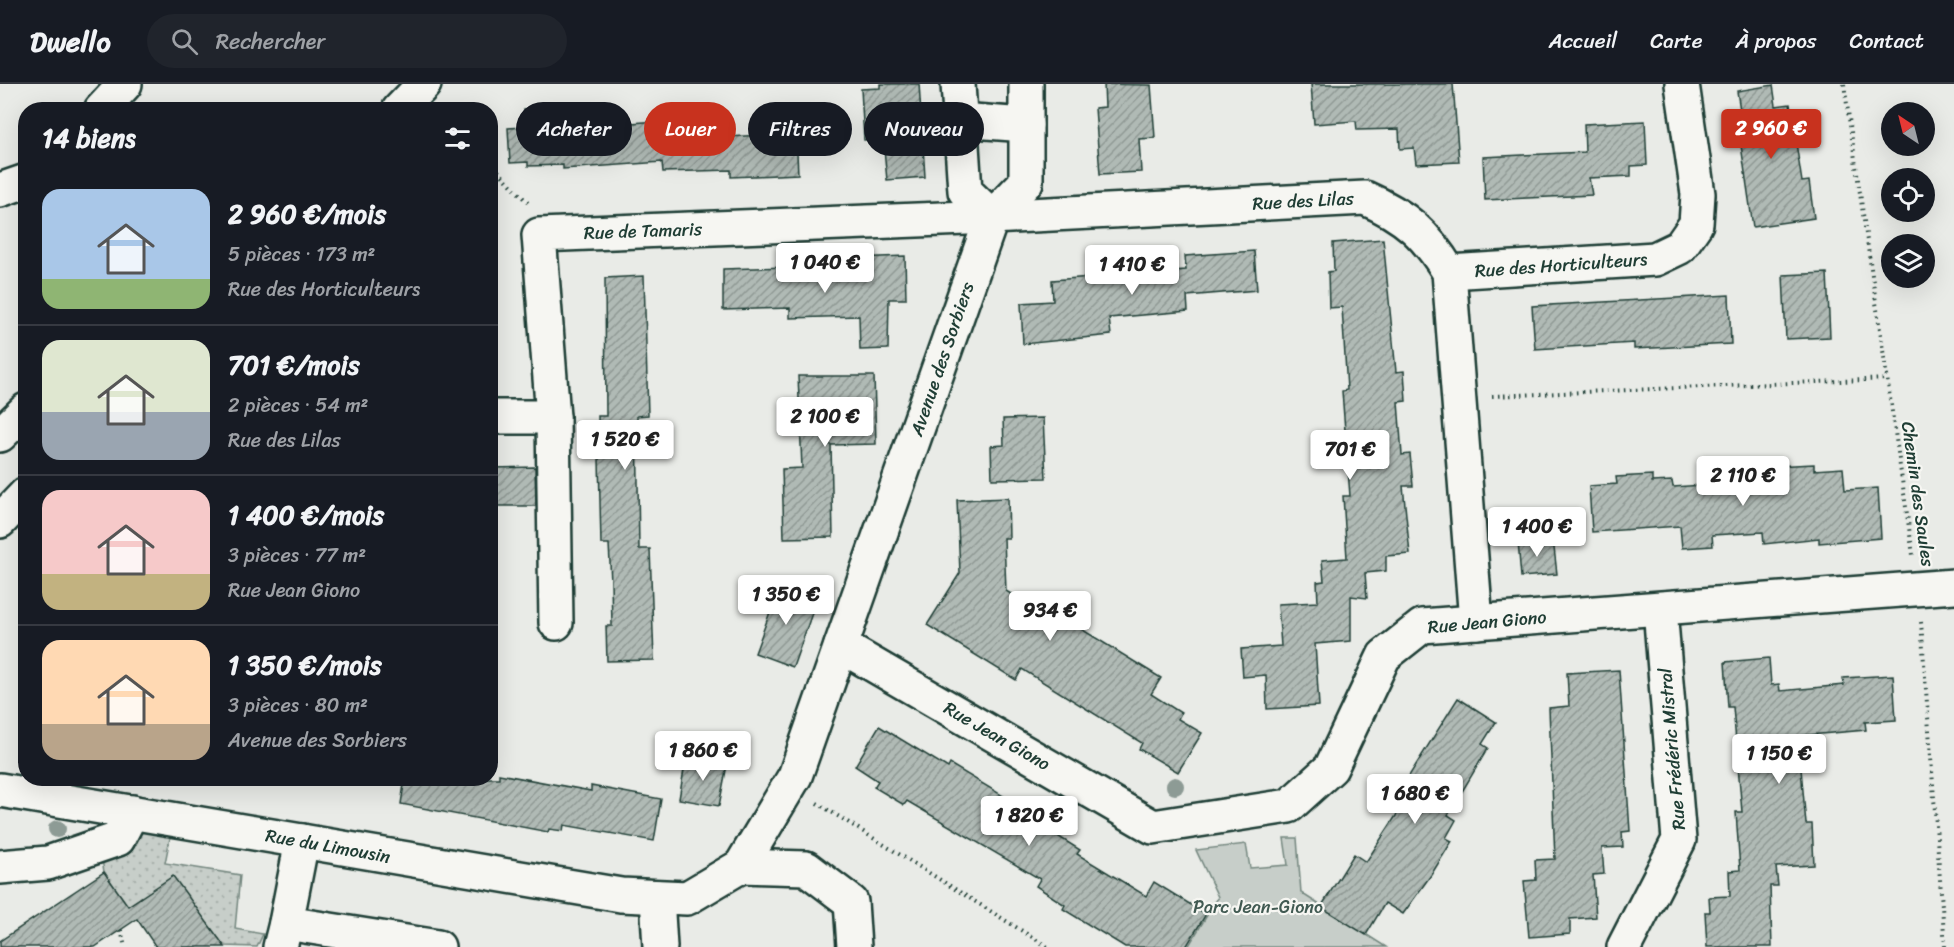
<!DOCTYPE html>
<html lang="fr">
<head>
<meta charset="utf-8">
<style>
	body { margin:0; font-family:Sriracha,sans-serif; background:#20242c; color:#f1f3f6; height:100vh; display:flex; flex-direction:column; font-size:22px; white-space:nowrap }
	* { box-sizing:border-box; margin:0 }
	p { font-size:20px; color:#9ea1a6 }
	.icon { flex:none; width:33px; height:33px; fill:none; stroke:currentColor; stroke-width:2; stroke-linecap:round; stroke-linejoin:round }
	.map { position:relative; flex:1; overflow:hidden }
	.side { position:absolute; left:18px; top:18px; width:480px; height:684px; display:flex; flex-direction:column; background:#171b24; border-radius:24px; box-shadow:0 6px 24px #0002 }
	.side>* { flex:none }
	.top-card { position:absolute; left:516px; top:18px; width:570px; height:54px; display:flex; gap:12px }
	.needle { width:39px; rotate:325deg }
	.buttons { position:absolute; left:1881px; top:18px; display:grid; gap:12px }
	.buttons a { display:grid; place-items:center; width:54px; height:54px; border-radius:50%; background:#171b24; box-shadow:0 6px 24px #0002; font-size:30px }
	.price { position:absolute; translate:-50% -51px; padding:0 14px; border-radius:6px; background:#fff; color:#222; font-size:20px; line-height:39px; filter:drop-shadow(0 2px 3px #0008) }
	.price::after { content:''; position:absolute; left:50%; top:36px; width:18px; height:14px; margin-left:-9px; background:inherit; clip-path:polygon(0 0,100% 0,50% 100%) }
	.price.active { background:#c8321e; color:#fff }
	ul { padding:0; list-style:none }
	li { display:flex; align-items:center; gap:18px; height:150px; padding:0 24px }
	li+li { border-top:2px solid #363941 }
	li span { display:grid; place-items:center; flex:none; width:168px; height:120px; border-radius:18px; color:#555 }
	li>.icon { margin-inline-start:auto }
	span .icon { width:72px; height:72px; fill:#fffc; stroke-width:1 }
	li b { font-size:26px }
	h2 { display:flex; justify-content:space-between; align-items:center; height:72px; padding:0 24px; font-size:26px }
	.pill { padding:0 21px; border-radius:27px; background:#171b24; box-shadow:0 6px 24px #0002; font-size:21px; line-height:54px }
	.pill.active { background:#c8321e; color:#fff }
	header { display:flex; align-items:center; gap:36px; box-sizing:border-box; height:84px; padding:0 30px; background:#171b24; border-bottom:2px solid #363941 }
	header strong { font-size:28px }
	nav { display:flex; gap:33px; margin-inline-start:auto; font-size:21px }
	.search { width:420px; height:54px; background:#20242c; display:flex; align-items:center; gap:15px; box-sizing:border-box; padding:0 21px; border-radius:33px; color:#9ea1a6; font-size:22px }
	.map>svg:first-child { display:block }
	.grass { fill:url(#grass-dots); stroke:#73867e; stroke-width:1.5 }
	.park { fill:#c7cec9; stroke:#73867e; stroke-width:1.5 }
	.building { fill:url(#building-hatch); stroke:#1f3d34; stroke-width:1.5 }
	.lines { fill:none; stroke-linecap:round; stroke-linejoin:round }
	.minor-casing { stroke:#1f3d34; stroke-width:38 }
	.path { stroke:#1f3d34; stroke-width:4; stroke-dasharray:1.5 4.5; stroke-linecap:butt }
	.minor { stroke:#f6f6f2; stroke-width:33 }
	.tree { fill:#8d9b95 }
	.labels { text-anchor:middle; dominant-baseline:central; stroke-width:4.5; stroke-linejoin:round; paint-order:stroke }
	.street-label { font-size:18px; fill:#1f3d34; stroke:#f6f6f2 }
	.park-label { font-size:18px; fill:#415a52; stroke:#f6f6f2 }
</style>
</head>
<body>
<header>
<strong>Dwello</strong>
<div class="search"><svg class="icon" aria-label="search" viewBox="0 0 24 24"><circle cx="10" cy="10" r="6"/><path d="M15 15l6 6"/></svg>Rechercher</div>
<nav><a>Accueil</a><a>Carte</a><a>À propos</a><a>Contact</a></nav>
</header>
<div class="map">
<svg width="1954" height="863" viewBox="0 0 1954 863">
	<defs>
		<pattern id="grass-dots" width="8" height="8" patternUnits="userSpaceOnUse" patternTransform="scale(1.5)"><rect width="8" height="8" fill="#c7cec9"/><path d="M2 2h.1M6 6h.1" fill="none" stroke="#aab2ad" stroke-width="1.8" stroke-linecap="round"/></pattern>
		<pattern id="building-hatch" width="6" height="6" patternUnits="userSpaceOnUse" patternTransform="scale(1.5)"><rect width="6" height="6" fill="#b0bab5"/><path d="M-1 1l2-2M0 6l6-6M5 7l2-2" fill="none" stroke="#8f9894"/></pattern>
	</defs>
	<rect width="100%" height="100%" fill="#e9ebe7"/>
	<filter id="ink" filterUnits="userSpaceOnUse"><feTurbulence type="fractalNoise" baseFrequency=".0167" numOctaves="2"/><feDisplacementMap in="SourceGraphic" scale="12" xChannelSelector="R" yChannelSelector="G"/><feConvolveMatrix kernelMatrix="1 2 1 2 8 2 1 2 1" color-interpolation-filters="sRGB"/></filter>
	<g filter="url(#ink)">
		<!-- grass -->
		<polygon class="grass" points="141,745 171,749 165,779 240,791 235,845 263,850 257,863 224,862 173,793 128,822 104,788 101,768"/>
		<!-- park -->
		<polygon class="park" points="1284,754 1297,754 1301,809 1386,863 1188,863 1218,813 1196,766 1246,760 1250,784 1288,781"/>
		<!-- building -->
		<g class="building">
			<polygon points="880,0 919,0 925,93 887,96 883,55 864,56 861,5 880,4"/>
			<polygon points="1104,0 1151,1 1155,54 1139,55 1141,88 1100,90 1095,24 1105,23"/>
			<polygon points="1311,0 1453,0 1459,78 1416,80 1414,64 1400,65 1399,45 1357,46 1356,37 1314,40"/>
			<polygon points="1773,1 1776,22 1790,20 1802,98 1809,97 1814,134 1753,143 1736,27 1740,26 1737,7"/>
			<polygon points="558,22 560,44 659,37 659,32 727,28 728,53 796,49 798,90 731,93 731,86 663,88 662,78 563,85 563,81 528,82 528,78 510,79 508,44 525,43 524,25"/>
			<polygon points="1645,37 1647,81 1631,82 1631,92 1589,94 1592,111 1485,116 1483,73 1585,68 1584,40"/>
			<polygon points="1383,155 1396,288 1404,287 1406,317 1398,318 1402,371 1410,370 1413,402 1403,402 1410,470 1386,472 1386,487 1365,489 1367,514 1351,512 1351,557 1315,560 1319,622 1267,625 1266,591 1243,593 1241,565 1281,562 1278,520 1318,518 1317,498 1324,497 1322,476 1347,474 1343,412 1350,412 1342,307 1347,306 1342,223 1329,224 1328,188 1334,187 1333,159"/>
			<polygon points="1254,167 1257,206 1187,212 1188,227 1109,234 1111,251 1023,260 1021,219 1053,217 1052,196 1186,186 1185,172"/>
			<polygon points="905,172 906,215 889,215 888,265 860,266 859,232 790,234 790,224 723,226 723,185 789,183 789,194 857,191 856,174"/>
			<polygon points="1827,189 1830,253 1786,255 1783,191"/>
			<polygon points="644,192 648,331 637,332 639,465 650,465 654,576 607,577 606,542 612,542 611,498 609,460 601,460 598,332 606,332 605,194"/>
			<polygon points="1729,211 1731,260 1634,265 1634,259 1535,265 1532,222"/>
			<polygon points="798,292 874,292 876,360 831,361 833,453 784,454 782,385 802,384"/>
			<polygon points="1043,334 1046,394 992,395 991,362 1004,361 1003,335"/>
			<polygon points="1814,380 1814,386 1843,384 1845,406 1878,404 1881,454 1819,459 1819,454 1764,460 1763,448 1712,451 1713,462 1682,464 1680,442 1592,448 1589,402 1617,400 1616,393 1652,391 1652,398 1672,397 1673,403 1734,399 1734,392 1774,388 1774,382"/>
			<polygon points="535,383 536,422 490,422 490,384"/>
			<polygon points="1008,414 1009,454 1004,454 1006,507 1053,535 1057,530 1161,594 1151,610 1181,629 1178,635 1202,649 1178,688 1139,665 1142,659 1022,585 1016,596 927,541 960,489 957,416"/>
			<polygon points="1553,455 1557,490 1521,493 1518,458"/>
			<polygon points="780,501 817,515 793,583 755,569"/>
			<polygon points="1769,574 1771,601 1779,600 1780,607 1844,601 1843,594 1893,591 1896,636 1865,638 1866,646 1798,652 1806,740 1812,740 1814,781 1776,783 1778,802 1770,802 1772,863 1707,863 1705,828 1710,828 1709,813 1730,812 1729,787 1740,786 1736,728 1742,728 1733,623 1728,623 1725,578"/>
			<polygon points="1619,586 1630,747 1622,748 1623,763 1602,764 1604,790 1593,791 1596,833 1570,835 1570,850 1529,853 1524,797 1536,796 1535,776 1555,775 1549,624 1569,622 1567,589"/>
			<polygon points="1458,614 1496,638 1482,660 1488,664 1448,731 1456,736 1446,754 1452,757 1431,791 1403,830 1385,819 1366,851 1321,823 1354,770 1366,778 1403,721 1396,717 1402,703"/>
			<polygon points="879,642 948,684 950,680 1043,736 1040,741 1080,766 1077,770 1146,812 1154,798 1206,830 1186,863 1125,863 1063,825 1065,821 1036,802 1040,795 907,717 904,721 874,703 878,697 855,682"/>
			<polygon points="686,674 727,681 719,722 679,715"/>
			<polygon points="499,690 591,707 591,702 661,715 654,757 564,741 563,747 549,745 548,748 401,720 405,694 499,694"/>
			<polygon points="104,788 128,822 173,792 225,863 156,863 137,835 95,863 0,863 0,857"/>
		</g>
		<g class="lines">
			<!-- minor casing -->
			<g class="minor-casing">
				<g id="minor">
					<polyline points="958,0 965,107 992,133"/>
					<polyline points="101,26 125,0"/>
					<polyline points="399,26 424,0"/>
					<polyline points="960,36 1026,41"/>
					<polyline points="0,106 26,97"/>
					<polyline points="1449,188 1655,175 1680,163 1696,140 1698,110 1682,0"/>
					<path d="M490 333H553L539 151 992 133 1365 114C1406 132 1426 150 1449 188L1476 538"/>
					<polyline points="553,333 556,539"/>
					<polyline points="0,351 26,326"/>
					<polyline points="0,437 26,410"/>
					<polyline points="841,562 1153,743 1289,722 1331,684 1384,572 1422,542 1954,502"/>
					<polyline points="0,706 621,811 687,814 741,782 795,692 992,133 1026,98 1026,0"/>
					<polyline points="741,782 806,784 851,818 854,863"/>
					<polyline points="0,783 48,779 118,755 132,728"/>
					<polyline points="657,813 660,863"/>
					<polyline points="286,839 302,757"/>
					<polyline points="280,863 286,839 438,863"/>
					<polyline points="1624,863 1679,756 1660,525"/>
				</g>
			</g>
			<!-- path -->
			<g class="path">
				<polyline points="1844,0 1913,471"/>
				<polyline points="490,78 528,119"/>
				<polyline points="1492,312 1887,295"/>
				<polyline points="1921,538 1945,863"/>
				<polyline points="817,719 1048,863"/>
				<polyline points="121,846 125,863"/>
			</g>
			<!-- minor -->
			<use href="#minor" class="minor"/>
		</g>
		<!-- trees -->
		<g class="tree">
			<circle cx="1175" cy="702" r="9"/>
			<circle cx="57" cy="745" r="9"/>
		</g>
	</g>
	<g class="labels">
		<!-- street labels -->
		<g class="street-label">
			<text transform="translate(1303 117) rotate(-3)">Rue des Lilas</text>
			<text transform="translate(643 147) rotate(-2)">Rue de Tamaris</text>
			<text transform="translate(1561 181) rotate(-4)">Rue des Horticulteurs</text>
			<text transform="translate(942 275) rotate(-71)">Avenue des Sorbiers</text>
			<text transform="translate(1918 410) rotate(82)">Chemin des Saules</text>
			<text transform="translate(1487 538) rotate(-5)">Rue Jean Giono</text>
			<text transform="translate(997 652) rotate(30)">Rue Jean Giono</text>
			<text transform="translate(1672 665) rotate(-95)">Rue Frédéric Mistral</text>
			<text transform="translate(328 762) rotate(10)">Rue du Limousin</text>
		</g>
		<!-- park labels -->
		<g class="park-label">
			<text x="1258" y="823">Parc Jean-Giono</text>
		</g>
	</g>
</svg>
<div class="buttons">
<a><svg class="needle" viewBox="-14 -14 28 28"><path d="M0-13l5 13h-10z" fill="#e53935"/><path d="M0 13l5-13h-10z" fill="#9ea1a6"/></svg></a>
<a><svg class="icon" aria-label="locate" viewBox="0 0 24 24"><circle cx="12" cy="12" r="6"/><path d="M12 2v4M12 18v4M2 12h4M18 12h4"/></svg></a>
<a><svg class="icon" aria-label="layers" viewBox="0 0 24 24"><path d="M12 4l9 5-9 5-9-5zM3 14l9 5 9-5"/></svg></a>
</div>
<b class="price active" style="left:1771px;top:76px">2 960 €</b>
<b class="price" style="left:825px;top:210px">1 040 €</b>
<b class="price" style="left:1132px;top:212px">1 410 €</b>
<b class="price" style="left:825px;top:364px">2 100 €</b>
<b class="price" style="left:625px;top:387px">1 520 €</b>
<b class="price" style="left:1350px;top:397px">701 €</b>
<b class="price" style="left:1743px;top:423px">2 110 €</b>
<b class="price" style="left:1537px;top:474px">1 400 €</b>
<b class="price" style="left:786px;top:542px">1 350 €</b>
<b class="price" style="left:1050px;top:558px">934 €</b>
<b class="price" style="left:703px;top:698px">1 860 €</b>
<b class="price" style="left:1779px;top:701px">1 150 €</b>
<b class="price" style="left:1415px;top:741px">1 680 €</b>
<b class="price" style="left:1029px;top:763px">1 820 €</b>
<div class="top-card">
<a class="pill">Acheter</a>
<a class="pill active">Louer</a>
<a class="pill">Filtres</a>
<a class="pill">Nouveau</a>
</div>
<section class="side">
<h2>14 biens<svg class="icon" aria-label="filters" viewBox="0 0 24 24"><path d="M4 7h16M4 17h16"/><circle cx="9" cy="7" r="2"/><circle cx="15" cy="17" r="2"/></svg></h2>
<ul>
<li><span style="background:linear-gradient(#a9c7e8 75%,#8fb573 0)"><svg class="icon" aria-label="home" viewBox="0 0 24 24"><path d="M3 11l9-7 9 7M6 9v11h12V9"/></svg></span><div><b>2 960 €/mois</b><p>5 pièces · 173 m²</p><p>Rue des Horticulteurs</p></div></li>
<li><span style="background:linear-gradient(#dfe7d0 60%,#9aa5b1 0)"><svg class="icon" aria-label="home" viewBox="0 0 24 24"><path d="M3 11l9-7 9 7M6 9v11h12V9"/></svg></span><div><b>701 €/mois</b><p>2 pièces · 54 m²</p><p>Rue des Lilas</p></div></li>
<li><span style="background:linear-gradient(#f6c9c9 70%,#c2b280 0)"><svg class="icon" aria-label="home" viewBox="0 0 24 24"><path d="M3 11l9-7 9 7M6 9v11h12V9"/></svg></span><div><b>1 400 €/mois</b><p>3 pièces · 77 m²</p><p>Rue Jean Giono</p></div></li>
<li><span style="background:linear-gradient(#ffd9b3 70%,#b9a48a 0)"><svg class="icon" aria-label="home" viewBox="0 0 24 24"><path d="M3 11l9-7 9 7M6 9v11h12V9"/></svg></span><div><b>1 350 €/mois</b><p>3 pièces · 80 m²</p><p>Avenue des Sorbiers</p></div></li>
</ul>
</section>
</div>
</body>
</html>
